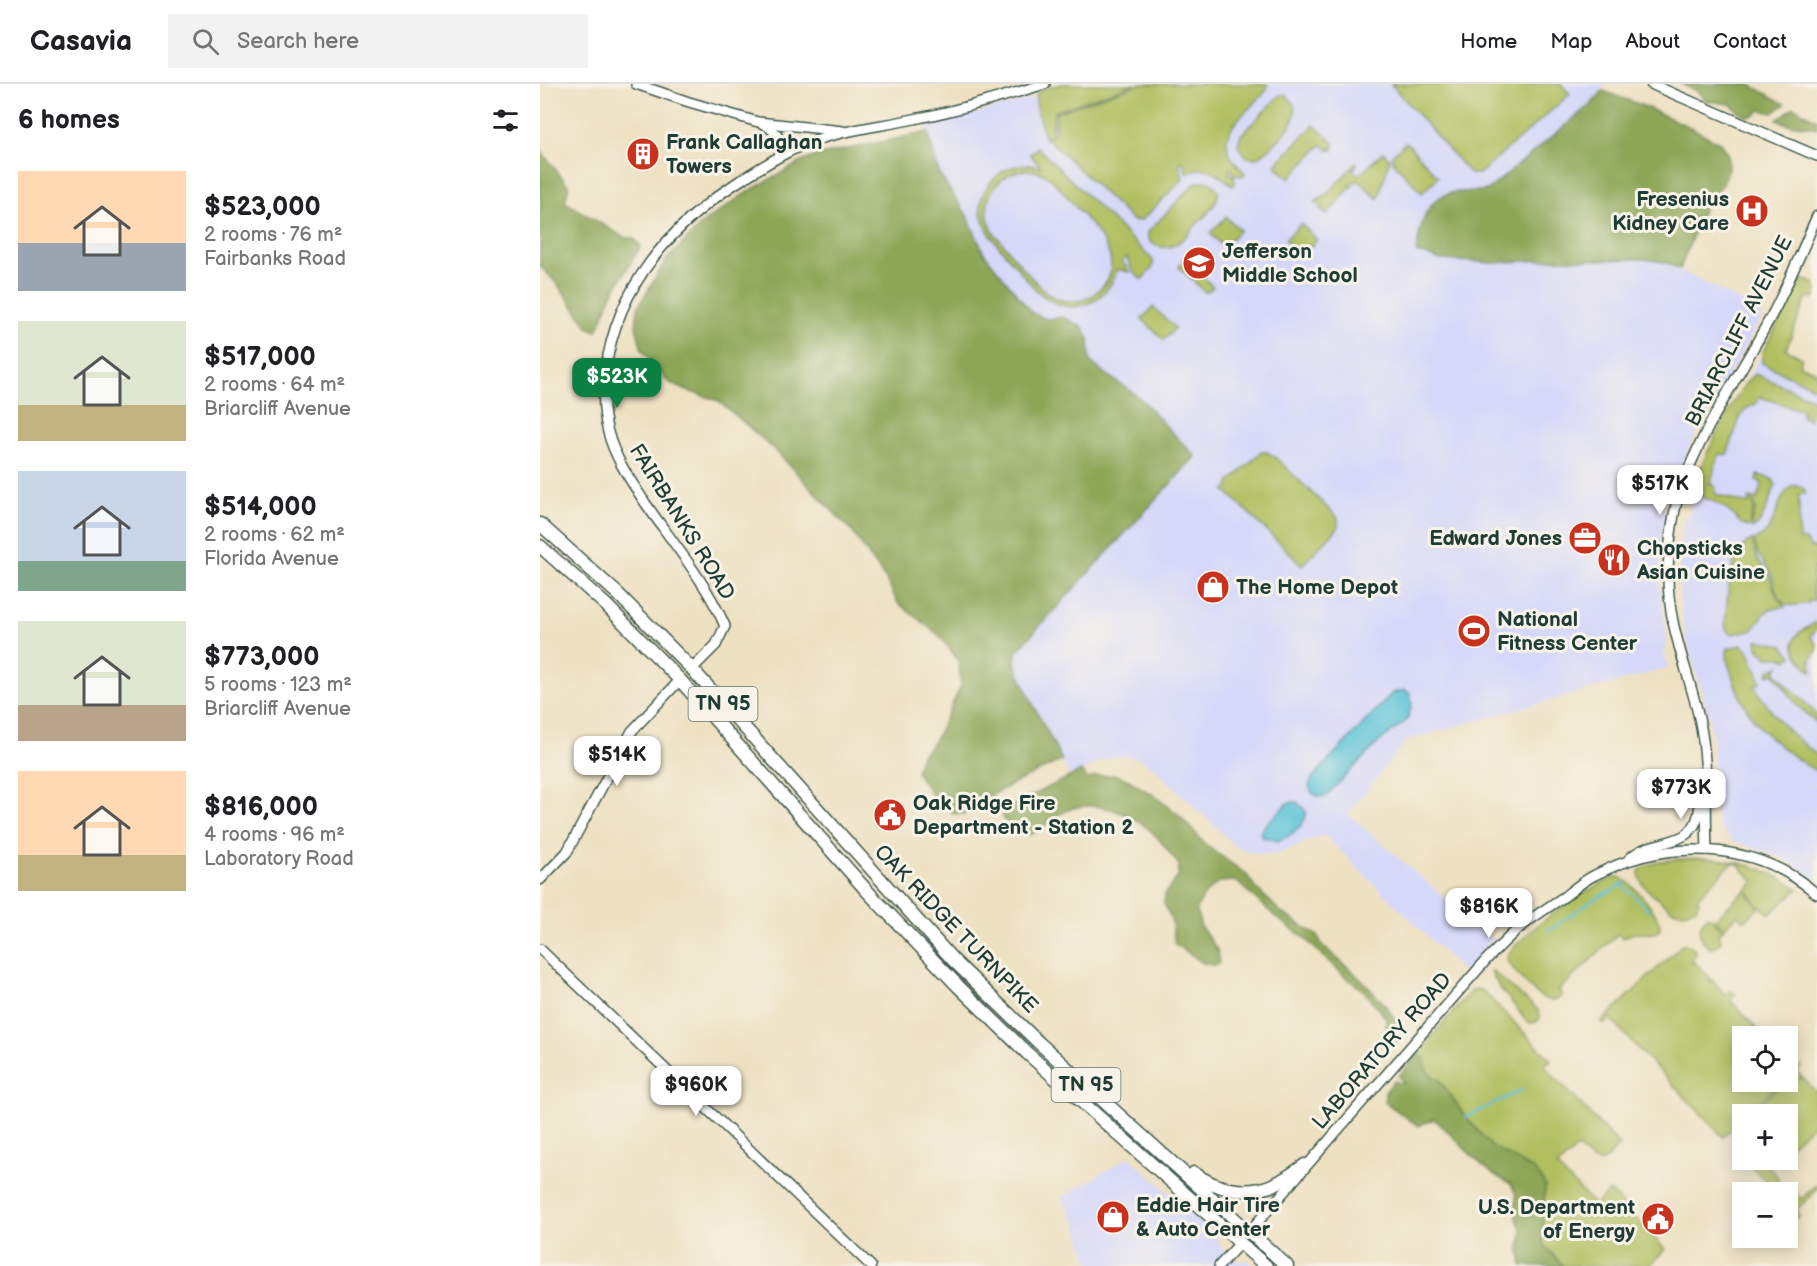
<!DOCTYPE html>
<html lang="en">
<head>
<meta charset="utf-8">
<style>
	body { margin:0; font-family:"Balsamiq Sans",sans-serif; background:#f2f2f2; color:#202124; height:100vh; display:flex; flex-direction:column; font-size:22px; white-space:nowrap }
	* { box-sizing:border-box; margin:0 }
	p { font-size:20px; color:#757577 }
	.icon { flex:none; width:33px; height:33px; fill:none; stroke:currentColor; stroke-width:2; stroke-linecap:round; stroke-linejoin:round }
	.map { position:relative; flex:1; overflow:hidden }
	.sheet { display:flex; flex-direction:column; background:#fff; width:540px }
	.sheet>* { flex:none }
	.fabs { position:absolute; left:1192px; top:942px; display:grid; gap:12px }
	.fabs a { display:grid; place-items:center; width:66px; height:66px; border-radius:0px; background:#fff; box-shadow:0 3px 15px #0003; font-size:30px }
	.price { position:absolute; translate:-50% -51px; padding:0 14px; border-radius:12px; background:#fff; color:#222; font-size:20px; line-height:39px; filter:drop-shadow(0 2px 3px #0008) }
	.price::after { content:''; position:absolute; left:50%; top:36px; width:18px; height:14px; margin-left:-9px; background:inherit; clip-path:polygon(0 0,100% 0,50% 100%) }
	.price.selected { background:#0b8043; color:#fff }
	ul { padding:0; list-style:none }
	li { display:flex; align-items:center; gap:18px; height:150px; padding:0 18px }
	li span { display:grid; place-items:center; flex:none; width:168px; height:120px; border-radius:0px; color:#555 }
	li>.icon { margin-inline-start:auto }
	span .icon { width:72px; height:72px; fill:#fffc; stroke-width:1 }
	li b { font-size:26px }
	h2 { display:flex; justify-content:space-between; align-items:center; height:72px; padding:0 18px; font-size:26px }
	header { display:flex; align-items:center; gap:36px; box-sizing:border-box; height:84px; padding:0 30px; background:#fff; border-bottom:2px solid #e0e0e0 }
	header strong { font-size:28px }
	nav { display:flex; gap:33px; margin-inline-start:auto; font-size:21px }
	.search { width:420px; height:54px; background:#f2f2f2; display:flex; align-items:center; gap:15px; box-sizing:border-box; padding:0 21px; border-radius:0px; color:#757577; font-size:22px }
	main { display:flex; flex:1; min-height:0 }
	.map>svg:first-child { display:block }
	.built { fill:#d6d8f9 }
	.green { fill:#b1bf61; stroke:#687e4a; stroke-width:1.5; fill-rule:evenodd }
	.forest { fill:#8ca657; stroke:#567246; stroke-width:1.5 }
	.water { fill:#5ac2d8; stroke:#3c8086; stroke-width:1.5 }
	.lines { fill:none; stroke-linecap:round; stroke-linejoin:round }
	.stream { stroke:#5ac2d8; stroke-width:2 }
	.tertiary-casing { stroke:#3e5649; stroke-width:12 }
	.trunk-casing { stroke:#3e5649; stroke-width:15 }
	.tertiary { stroke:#fff; stroke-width:9 }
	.trunk { stroke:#fff; stroke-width:12 }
	.labels { text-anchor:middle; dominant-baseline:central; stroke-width:6; stroke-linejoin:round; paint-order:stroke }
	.shield { fill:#f7f3e8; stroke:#60746a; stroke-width:1.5 }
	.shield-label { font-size:20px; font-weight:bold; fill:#1f3d34 }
	.poi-label { font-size:21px; font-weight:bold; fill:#1f3d34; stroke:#f7f3e8; text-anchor:start }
	.street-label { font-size:21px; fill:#1f3d34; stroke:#f7f3e8 }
</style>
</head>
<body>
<header>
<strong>Casavia</strong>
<div class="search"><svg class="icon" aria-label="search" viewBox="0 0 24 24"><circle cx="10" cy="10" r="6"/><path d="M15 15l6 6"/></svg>Search here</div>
<nav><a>Home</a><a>Map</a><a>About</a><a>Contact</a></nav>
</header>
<main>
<section class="sheet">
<h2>6 homes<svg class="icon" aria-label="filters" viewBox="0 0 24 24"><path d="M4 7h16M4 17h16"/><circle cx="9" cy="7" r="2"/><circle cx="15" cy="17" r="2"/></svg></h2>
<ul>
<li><span style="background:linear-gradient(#ffd9b3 60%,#9aa5b1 0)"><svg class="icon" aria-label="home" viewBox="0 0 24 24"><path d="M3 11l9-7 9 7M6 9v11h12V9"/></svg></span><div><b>$523,000</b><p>2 rooms · 76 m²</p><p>Fairbanks Road</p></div></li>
<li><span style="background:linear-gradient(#dfe7d0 70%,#c2b280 0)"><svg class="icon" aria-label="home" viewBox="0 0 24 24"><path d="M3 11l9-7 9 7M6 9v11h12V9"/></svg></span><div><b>$517,000</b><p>2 rooms · 64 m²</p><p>Briarcliff Avenue</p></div></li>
<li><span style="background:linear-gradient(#c9d6e8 75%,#7fa58c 0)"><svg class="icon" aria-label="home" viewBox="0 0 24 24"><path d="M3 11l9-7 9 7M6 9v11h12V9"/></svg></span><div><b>$514,000</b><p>2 rooms · 62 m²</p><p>Florida Avenue</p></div></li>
<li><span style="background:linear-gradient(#dfe7d0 70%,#b9a48a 0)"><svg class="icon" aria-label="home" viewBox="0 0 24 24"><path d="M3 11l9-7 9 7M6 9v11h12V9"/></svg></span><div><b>$773,000</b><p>5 rooms · 123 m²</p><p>Briarcliff Avenue</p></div></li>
<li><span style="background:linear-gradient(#ffd9b3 70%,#c2b280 0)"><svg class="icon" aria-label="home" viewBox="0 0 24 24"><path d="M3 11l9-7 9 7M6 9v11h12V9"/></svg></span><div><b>$816,000</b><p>4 rooms · 96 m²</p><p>Laboratory Road</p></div></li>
</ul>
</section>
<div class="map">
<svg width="1277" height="1182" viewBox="0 0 1277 1182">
	<rect width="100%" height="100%" fill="#f7f3e8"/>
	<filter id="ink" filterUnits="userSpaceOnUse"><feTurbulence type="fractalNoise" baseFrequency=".0167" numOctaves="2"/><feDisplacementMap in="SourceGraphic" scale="12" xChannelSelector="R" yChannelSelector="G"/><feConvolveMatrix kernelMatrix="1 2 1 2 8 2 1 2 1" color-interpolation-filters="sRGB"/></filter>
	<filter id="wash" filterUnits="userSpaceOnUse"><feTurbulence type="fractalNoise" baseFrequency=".008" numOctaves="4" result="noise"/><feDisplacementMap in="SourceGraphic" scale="24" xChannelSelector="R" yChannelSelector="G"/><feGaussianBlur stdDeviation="1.35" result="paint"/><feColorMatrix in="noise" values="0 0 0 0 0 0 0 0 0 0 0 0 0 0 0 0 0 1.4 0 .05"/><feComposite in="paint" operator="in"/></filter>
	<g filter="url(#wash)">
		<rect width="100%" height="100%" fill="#eee1c2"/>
		<!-- built -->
		<g class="built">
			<polygon points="545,0 1066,0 1052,19 949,105 940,108 916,108 891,121 884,133 877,168 902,176 954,179 1014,175 1057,176 1104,175 1124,178 1224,229 1152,357 1134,400 1127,404 1122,421 1126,428 1120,467 1120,503 1127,558 1124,568 1128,584 867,656 808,730 952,855 926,890 784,751 735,771 707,768 696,763 618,688 601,675 586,672 573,673 561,677 530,693 510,650 493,620 476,582 475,577 476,568 656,372 620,337 602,316 562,289 550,277 549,255 537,239 523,233 507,235 492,229 444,169 427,131 399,90 394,75 386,43"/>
			<polygon points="1224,266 1277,288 1277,702 1273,700 1277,705 1277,793 1275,795 1255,781 1237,772 1193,757 1178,741 1175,725 1173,653 1168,628 1147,559 1140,518 1139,475 1140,456 1144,436 1150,430 1154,411 1153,402 1177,350"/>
			<polygon points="589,1073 626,1106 631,1113 675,1150 679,1161 697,1177 706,1176 715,1182 550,1182 537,1141 522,1113"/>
		</g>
		<!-- green -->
		<g class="green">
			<polygon points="521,0 594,0 514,28 512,49 505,55 496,24 496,11 503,5"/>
			<path d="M599 0H728L726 7C700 37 665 52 705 89L703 92 695 91 692 86H689V89L694 92 695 100 693 102C679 90 665 77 647 90L643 78H639L643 95 602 136 593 137 508 55 515 48 516 29Z"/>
			<polygon points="851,0 1021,0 1030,10 939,90 930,90"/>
			<path d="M740 11H746C771 31 737 58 722 71L716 74 707 73 699 64 698 59 701 51Z"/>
			<polygon points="774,41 794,59 794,63 790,63 793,66 788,66 782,60 749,95 735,81"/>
			<polygon points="866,58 898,93 882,109 853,78 852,71"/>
			<path d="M497 63 613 176V183L602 196 592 187 587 173 582 177 589 188 577 185C569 217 535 234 506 214 494 206 484 192 475 181 452 155 421 123 458 91 470 81 486 79 501 83L490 70 495 66 496 67ZM487 86 500 88 510 94C521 105 531 117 541 129 561 152 590 184 554 210 543 219 527 219 515 214 497 205 469 166 455 150 436 122 454 88 487 86Z"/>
			<polygon points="843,68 850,75 838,115 818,96 811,100 812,102 787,131 780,125 782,123 776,118 781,113 783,114 816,79 817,81 813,86 819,91 823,87 824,87"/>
			<path d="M665 97C694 106 668 129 657 140 650 147 644 156 636 160 625 167 606 162 608 148L655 99Z"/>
			<polygon points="686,133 700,146 683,163 670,149"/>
			<polygon points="761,140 777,156 762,172 745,156"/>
			<polygon points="643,176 646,176 673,203 667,208 665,208 639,183"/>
			<polygon points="1261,196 1267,196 1275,200 1277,208 1274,214 1267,213 1246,265 1262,274 1259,281 1277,288 1277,305 1222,279 1222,269"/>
			<polygon points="613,223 635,244 624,256 602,235"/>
			<path d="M1215 290 1271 314 1276 319 1269 336 1262 333 1263 327 1220 313 1217 319 1206 325 1200 333 1187 371 1179 370 1170 400 1176 403 1175 410 1207 420 1209 415 1214 424 1209 443C1201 442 1197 435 1191 429 1181 419 1169 416 1157 411L1153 404C1159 383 1200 298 1215 290Z"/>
			<polygon points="721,368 727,368 735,373 798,434 798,444 762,481 685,406 690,401 689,399"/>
			<path d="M1218 391 1232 395 1236 401C1229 413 1224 440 1212 445L1211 440 1216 424 1211 414 1217 416 1222 399 1216 396Z"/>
			<path d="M1252 402H1259L1265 406V410H1259V456H1266L1270 463 1277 465V483L1273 484V512L1276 513V516L1269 517V519C1262 520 1251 524 1245 520 1234 512 1236 500 1231 490 1223 475 1217 474 1214 456 1239 448 1233 416 1252 402Z"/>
			<path d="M1212 456 1218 476 1229 491 1237 513 1245 523C1223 524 1226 529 1213 546L1193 550 1187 547 1185 541C1187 519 1188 464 1212 456Z"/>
			<path d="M1276 538 1277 545 1270 552 1277 560V567L1271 575 1272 588C1263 580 1245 562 1259 549 1264 545 1271 542 1276 538Z"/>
			<polygon points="1217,556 1242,561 1252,572 1247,576 1242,573 1227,573 1218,564"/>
			<path d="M1202 561 1208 566 1221 598 1215 602C1234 635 1248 648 1277 671V687C1267 683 1258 676 1249 669 1221 648 1202 626 1192 591 1189 582 1185 573 1188 564Z"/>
			<polygon points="1239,582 1235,588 1277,631 1277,639 1257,621 1234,589 1228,591 1229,586"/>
			<path d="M1157 774C1194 774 1228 784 1258 805L1230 830 1217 820 1206 806 1214 798 1198 780 1192 779 1157 814 1159 817 1157 823C1150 828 1140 829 1132 826 1121 816 1098 804 1099 787 1112 775 1140 775 1157 774Z"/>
			<path d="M1078 793C1090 795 1122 832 1120 846 1110 854 1100 843 1083 854L1078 850 1019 906 1022 912C1004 928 981 893 969 880L967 875 968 870C988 845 1047 802 1078 793Z"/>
			<polygon points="1204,807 1219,824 1204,837 1198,831 1184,844 1175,835"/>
			<path d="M1167 833H1171L1183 846 1178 850 1181 855V858L1171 865C1159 856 1155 844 1167 833Z"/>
			<polygon points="1143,860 1151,862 1157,868 1151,879 1155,878 1171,895 1169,898 1172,896 1186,911 1191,907 1196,910 1191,916 1193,919 1192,921 1194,920 1216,944 1215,946 1217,945 1224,952 1203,952 1203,998 1241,998 1206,1030 1203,1030 1203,1034 1183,1053 1069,934 1065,940 1061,938"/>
			<polygon points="952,887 998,926 1000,933 998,937 992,939 988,938 960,904 951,889"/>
			<path d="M936 905 942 906 1011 976 1010 978 1005 979 1006 984 1080 1061 1063 1078C1051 1079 1045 1071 1038 1063L1017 1083 1055 1121 1070 1107 1125 1165 1110 1182H1023L1003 1160 1002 1147 1005 1102 1001 1094 993 1085 951 1062 924 1031 900 996 892 992 885 985 884 974 879 971 874 973 930 908Z"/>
			<polygon points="1262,981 1257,988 1261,992 1260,995 1263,994 1277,1009 1277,1037 1248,1064 1248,1030 1210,1030 1244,998 1248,998 1248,994"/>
			<polygon points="1205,1076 1236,1076 1228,1083 1238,1093 1238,1096 1232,1100 1228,1099"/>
			<polygon points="1277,1100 1277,1106 1257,1125 1260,1132 1255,1135 1250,1133 1252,1125 1248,1121 1248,1108 1238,1108 1243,1102 1247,1102 1261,1115"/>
		</g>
		<!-- forest -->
		<g class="forest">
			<polygon points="1141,0 1209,0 1245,20 1233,29 1220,26 1217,30 1208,33 1200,29 1190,20 1166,17 1157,7"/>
			<path d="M1063 7 1101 21 1150 43 1180 59 1188 71V87L1183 99 1164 123 1140 185 1124 178 1104 175 1057 176 1014 175 954 179 902 176 876 168C880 143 885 111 916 108 928 107 938 109 949 105L1052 19Z"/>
			<path d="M1254 23 1277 36V44C1263 40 1249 43 1237 36Z"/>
			<path d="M388 48 399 90 427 131 444 169 492 229 507 235 523 233 543 243 549 255 550 277C566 293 587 302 603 317 621 336 637 355 656 372L476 568 475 577 476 582 493 620 522 676 457 708 423 730H413L394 714 376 687 380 673 395 656 421 602 418 576 400 552 358 519 345 494 313 449 236 367 179 317 142 305 128 298 102 266 96 243 98 223 126 176 164 138 209 107 261 78 276 72Z"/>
			<polygon points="0,66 29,102 25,118 85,154 93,154 101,162 72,210 57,247 49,244 17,200 0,182"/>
			<path d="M541 687 548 695 558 692 576 691 587 695 612 710 639 731 666 761 706 790 715 803 742 829 778 852 782 861 823 897 846 922 858 940V957L851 962 847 953 846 934 824 907 804 892 763 853 738 835 696 797 679 798 666 809 656 825 661 843 678 867 679 879 676 882 663 879 635 860 631 834 624 820 625 809 638 793 639 781C628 767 617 750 602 740 582 726 551 716 528 726 516 730 503 745 490 751L479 747 463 735V726Z"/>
			<path d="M879 971 884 974 886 985 892 992 900 996 924 1031 951 1062 993 1085 1001 1094 1005 1102 1002 1147 1003 1160 1023 1182H982L980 1167 982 1147 976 1133V1111L971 1100C940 1086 920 1057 894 1035L878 1042 845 1018V1008L854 997 864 1000 859 992 874 973Z"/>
		</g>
		<!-- water -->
		<g class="water">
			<polygon points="864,606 870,609 872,621 867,636 839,658 786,712 779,713 772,709 769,702 772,694 852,609"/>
			<path d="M749 718H757L766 727C766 742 752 751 739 757L722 753 720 748 725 741Z"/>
		</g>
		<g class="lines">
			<!-- stream -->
			<g class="stream">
				<polyline points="1082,801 1110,827"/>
				<polyline points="1007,846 1014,843 1053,816 1085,799"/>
				<polyline points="926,1033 982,1006"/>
			</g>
		</g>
	</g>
	<g filter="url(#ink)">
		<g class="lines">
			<!-- tertiary casing -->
			<g class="tertiary-casing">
				<g id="tertiary">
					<polyline points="96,0 149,18 218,38 303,47"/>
					<polyline points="1111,0 1277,72"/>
					<path d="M223 40C236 46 242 56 243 70"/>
					<path d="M152 585 176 561 185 542C166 498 133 459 106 420 91 397 75 375 68 348 61 323 63 297 68 272 84 190 143 131 212 89 233 76 253 64 276 56 307 45 342 42 374 35 419 26 462 13 505 0"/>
					<path d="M1167 766C1165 722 1169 677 1159 634 1148 585 1127 540 1128 489 1129 460 1132 430 1141 404 1164 341 1203 286 1234 227 1250 196 1263 164 1277 132"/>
					<path d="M1090 774C1117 749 1158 770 1160 717"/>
					<polyline points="0,796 27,768 92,647 140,596"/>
					<polyline points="0,865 331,1182"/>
					<path d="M709 1148 947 875C957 866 966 855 977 846 991 834 1009 823 1025 812 1034 805 1044 796 1055 791 1126 754 1215 756 1277 810"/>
					<polyline points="679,1182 700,1159"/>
				</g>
			</g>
			<!-- trunk casing -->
			<g class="trunk-casing">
				<g id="trunk">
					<polyline points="0,440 78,510 152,585 413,876 498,958 747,1182"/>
					<polyline points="0,462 66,521 140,596 328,808 419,903 487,969 726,1182"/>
					<path d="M654 1089C677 1106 707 1112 733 1101 744 1096 755 1088 765 1081"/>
				</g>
			</g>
			<!-- tertiary -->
			<use href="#tertiary" class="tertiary"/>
			<!-- trunk -->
			<use href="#trunk" class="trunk"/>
		</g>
	</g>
	<!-- icons -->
	<defs>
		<g id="building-disc" transform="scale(1.725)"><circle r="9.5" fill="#c8321e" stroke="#f7f3e8"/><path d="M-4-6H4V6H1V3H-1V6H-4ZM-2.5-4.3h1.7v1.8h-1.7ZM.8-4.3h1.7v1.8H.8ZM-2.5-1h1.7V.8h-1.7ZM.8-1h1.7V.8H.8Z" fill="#fff"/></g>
		<g id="hospital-disc" transform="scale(1.725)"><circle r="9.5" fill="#c8321e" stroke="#f7f3e8"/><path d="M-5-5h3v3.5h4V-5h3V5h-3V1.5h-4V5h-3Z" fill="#fff"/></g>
		<g id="school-disc" transform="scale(1.725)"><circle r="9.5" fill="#c8321e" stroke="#f7f3e8"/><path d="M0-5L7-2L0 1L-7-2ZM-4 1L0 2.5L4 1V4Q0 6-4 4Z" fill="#fff"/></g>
		<g id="office-disc" transform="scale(1.725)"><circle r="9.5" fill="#c8321e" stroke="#f7f3e8"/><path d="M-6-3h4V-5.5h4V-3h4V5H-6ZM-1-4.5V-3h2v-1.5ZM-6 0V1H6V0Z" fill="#fff"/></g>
		<g id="restaurant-disc" transform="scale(1.725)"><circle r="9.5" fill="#c8321e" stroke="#f7f3e8"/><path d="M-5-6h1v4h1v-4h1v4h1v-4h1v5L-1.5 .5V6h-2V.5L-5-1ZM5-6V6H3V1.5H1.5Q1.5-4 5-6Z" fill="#fff"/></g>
		<g id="shop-disc" transform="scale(1.725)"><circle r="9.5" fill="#c8321e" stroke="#f7f3e8"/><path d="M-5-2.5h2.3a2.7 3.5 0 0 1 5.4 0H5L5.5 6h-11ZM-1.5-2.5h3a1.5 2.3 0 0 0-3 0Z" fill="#fff"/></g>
		<g id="stadium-disc" transform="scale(1.725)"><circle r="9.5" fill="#c8321e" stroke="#f7f3e8"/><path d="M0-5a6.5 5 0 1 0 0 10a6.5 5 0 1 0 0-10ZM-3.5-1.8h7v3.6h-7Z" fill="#fff"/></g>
		<g id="civic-disc" transform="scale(1.725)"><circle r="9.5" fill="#c8321e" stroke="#f7f3e8"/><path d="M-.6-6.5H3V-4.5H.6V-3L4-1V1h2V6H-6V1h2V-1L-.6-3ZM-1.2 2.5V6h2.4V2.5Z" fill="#fff"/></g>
	</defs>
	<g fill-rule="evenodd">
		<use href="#building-disc" x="103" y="70"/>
		<use href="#hospital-disc" x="1212" y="127"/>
		<use href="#school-disc" x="659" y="179"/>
		<use href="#office-disc" x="1045" y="454"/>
		<use href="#restaurant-disc" x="1074" y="476"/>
		<use href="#shop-disc" x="673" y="503"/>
		<use href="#stadium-disc" x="934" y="547"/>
		<use href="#civic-disc" x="350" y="731"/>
		<use href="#shop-disc" x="573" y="1133"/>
		<use href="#civic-disc" x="1118" y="1135"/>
	</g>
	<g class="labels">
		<!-- shield labels -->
		<g class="shield">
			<rect x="148.5" y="603" width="69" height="34" rx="4.5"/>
			<rect x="511.5" y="984" width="69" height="34" rx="4.5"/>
		</g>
		<g class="shield-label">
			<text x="183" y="620">TN 95</text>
			<text x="546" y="1001">TN 95</text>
		</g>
		<!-- poi labels -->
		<g class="poi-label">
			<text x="126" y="58">Frank Callaghan<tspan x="126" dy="24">Towers</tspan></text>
			<text x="1189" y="115" text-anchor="end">Fresenius<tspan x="1189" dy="24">Kidney Care</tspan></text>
			<text x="682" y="167">Jefferson<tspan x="682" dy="24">Middle School</tspan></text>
			<text x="1022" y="454" text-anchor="end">Edward Jones</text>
			<text x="1097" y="464">Chopsticks<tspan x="1097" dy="24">Asian Cuisine</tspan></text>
			<text x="696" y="503">The Home Depot</text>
			<text x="957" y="535">National<tspan x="957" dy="24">Fitness Center</tspan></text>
			<text x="373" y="719">Oak Ridge Fire<tspan x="373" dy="24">Department - Station 2</tspan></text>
			<text x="596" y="1121">Eddie Hair Tire<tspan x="596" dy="24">&amp; Auto Center</tspan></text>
			<text x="1095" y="1123" text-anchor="end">U.S. Department<tspan x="1095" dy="24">of Energy</tspan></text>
		</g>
		<!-- street labels -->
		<g class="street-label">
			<text transform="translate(1199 247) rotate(-63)">BRIARCLIFF AVENUE</text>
			<text transform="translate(142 438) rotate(58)">FAIRBANKS ROAD</text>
			<text transform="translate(416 845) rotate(46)">OAK RIDGE TURNPIKE</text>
			<text transform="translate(842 967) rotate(-49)">LABORATORY ROAD</text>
		</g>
	</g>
</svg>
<div class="fabs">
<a><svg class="icon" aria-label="locate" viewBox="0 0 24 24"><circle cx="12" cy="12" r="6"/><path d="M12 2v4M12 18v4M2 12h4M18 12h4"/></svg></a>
<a>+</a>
<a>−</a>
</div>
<b class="price selected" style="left:77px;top:325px">$523K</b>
<b class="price" style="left:1120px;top:432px">$517K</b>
<b class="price" style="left:77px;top:703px">$514K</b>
<b class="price" style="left:1141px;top:736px">$773K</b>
<b class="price" style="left:949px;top:855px">$816K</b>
<b class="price" style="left:156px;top:1033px">$960K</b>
</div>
</main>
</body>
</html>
